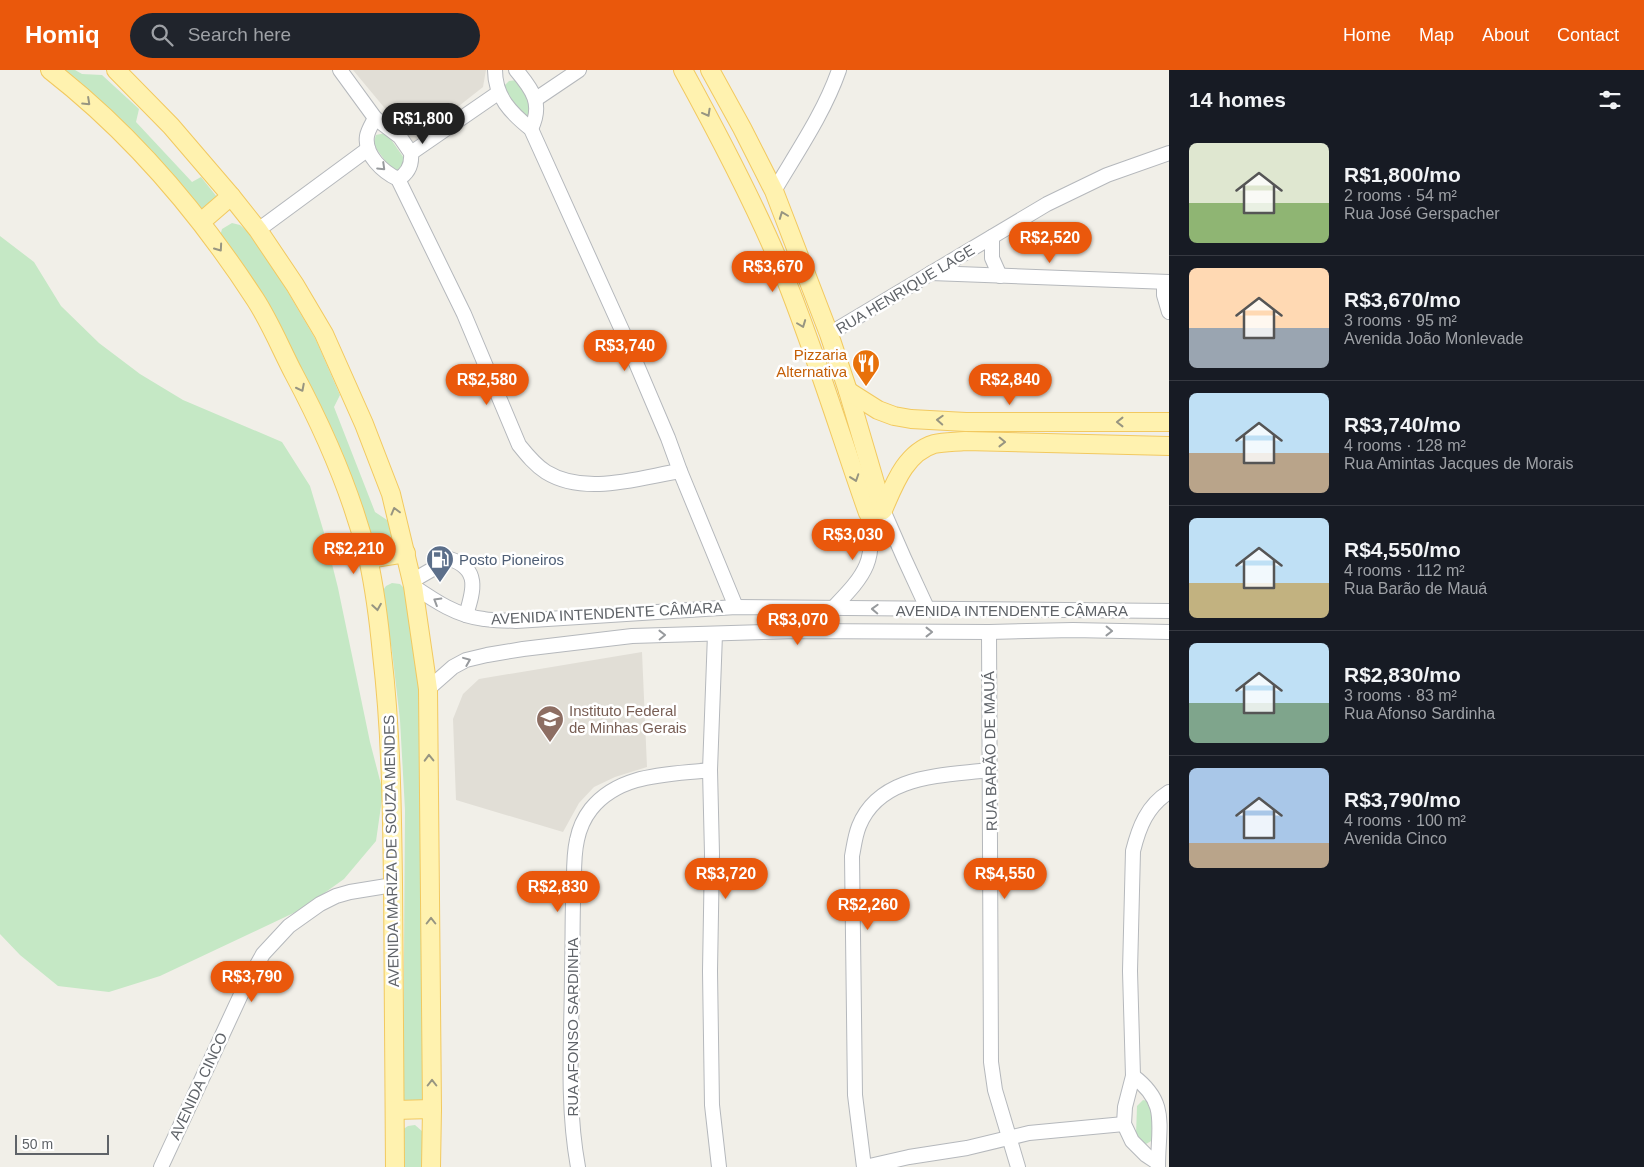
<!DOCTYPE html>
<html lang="en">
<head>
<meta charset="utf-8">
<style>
	body { margin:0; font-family:Arial,sans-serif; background:#20242c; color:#f1f3f6; height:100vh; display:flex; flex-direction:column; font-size:19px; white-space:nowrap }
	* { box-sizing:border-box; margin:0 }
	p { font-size:16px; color:#9ea1a6 }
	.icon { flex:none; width:28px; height:28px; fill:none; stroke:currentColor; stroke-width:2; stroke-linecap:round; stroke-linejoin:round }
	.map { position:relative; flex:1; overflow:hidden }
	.panel { display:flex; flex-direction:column; background:#171b24; width:475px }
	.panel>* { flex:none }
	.scale { position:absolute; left:15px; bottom:12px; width:94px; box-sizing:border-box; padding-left:5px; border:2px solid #5f6368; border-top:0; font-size:14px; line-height:18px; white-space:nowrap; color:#5f6368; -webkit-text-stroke:4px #fff; paint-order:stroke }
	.price { position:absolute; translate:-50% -42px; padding:0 11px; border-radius:18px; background:#ea580c; color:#fff; font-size:16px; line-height:32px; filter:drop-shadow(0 1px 2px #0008) }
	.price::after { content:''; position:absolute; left:50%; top:30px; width:15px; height:11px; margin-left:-8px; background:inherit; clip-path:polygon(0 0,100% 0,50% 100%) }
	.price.active { background:#222; color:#fff }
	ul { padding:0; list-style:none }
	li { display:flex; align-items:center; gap:15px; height:125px; padding:0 20px }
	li+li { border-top:1px solid #363941 }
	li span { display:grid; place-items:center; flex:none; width:140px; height:100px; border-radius:8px; color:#555 }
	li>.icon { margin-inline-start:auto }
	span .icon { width:60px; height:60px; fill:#fffc; stroke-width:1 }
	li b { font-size:21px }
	h2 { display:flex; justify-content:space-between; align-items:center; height:60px; padding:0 20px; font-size:21px }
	header { display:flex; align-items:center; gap:30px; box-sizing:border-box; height:70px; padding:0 25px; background:#ea580c; color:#fff }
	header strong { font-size:24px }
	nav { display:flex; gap:28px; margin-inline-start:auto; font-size:18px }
	.search { width:350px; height:45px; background:#20242c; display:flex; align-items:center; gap:12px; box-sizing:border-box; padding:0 18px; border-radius:28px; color:#9ea1a6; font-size:19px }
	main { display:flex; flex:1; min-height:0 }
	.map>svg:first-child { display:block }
	.education { fill:#e1ded6 }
	.green { fill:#c5e8c5 }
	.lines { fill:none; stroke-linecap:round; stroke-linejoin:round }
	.minor-casing { stroke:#b5b8bc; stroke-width:16 }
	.major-casing { stroke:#f2c960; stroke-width:20 }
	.minor { stroke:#fff; stroke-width:14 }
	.major { stroke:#fff2af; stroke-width:18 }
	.oneway { stroke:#979581 }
	.oneway2 { stroke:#979a9d }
	.labels { text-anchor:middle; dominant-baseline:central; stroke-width:5; stroke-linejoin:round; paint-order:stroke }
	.street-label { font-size:15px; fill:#5f6368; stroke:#fff }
	.food-label { font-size:15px; fill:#c56008; stroke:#fff; text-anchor:end }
	.service-label { font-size:15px; fill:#4e5e75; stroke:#fff; text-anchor:start }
	.education-label { font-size:15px; fill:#785e54; stroke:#fff; text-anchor:start }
</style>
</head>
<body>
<header>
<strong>Homiq</strong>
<div class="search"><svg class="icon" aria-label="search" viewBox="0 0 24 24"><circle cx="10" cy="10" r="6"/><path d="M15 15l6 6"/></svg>Search here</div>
<nav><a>Home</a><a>Map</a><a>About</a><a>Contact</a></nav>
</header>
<main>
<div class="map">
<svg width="1169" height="1097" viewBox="0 0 1169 1097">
	<rect width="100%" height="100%" fill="#f1efe8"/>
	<!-- education -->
	<g class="education">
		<polygon points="353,0 486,0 483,17 413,72"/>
		<polygon points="642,582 647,697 615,707 594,717 579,733 563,762 456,730 453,649 463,624 479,609"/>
	</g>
	<!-- green -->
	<g class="green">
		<polygon points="59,0 75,0 82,4 102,5 139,39 136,52 192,112 201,107 217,127 216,131 201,140"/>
		<polygon points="517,10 537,43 528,53 501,19 509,11"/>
		<polygon points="385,63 388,65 408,94 396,106 373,74 376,65"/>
		<polygon points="232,153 240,155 247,161 282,212 316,270 340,325 334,337 375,442 390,452 395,475 393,479 374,481 220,166 222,159"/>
		<polygon points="0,166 34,192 61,236 99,273 140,304 183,330 282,372 310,416 325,466 338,518 370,672 383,722 376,771 344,809 302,839 160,906 109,922 58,916 20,885 0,864"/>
		<polygon points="392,513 400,514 405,519 416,579 422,649 423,1028 421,1031 406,1033 403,1031 405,740 400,650 392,581 382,522 386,516"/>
		<polygon points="1143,1030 1152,1032 1153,1070 1146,1074 1141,1073 1136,1065 1137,1036"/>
		<polygon points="415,1055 423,1062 424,1097 401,1097 402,1060 408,1056"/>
	</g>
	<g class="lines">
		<!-- minor casing -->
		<g class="minor-casing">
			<g id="minor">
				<path d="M340 0 375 48 400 67 411 83C412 94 409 103 398 109"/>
				<path d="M495 0C495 27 511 43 531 59L625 267 668 368 680 401 736 537"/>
				<path d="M516 0C533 20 543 34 531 59"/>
				<polyline points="536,29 579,0"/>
				<path d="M375 48C372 54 368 60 367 66 364 85 383 102 398 109L464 244 519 375C527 385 535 395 546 402 585 426 638 408 680 401"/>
				<polyline points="411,83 498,23"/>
				<path d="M774 121C797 82 824 43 839 0"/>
				<polyline points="258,160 368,79"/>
				<polyline points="992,167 992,188 1000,206"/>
				<polyline points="931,203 1169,212"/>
				<polyline points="1164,212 1164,225 1169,242"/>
				<polyline points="829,264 1047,134 1107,105 1169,83"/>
				<polyline points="883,440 904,488 928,540"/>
				<path d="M412 511 450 489C481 499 473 522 466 545"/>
				<path d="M413 516C435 531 457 546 484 549 494 551 505 550 516 551L736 537 1169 541"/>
				<path d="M834 537C866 504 877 490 868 443"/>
				<polyline points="989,562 991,992 995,1020 1018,1097"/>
				<polyline points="715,564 710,700 712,784 710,901 712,1035 719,1097"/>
				<polyline points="428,619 453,597 466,590 487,585 523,579 632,566 797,561 989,562 1073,560 1169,562"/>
				<path d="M1133 1006C1169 1033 1158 1055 1158 1097"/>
				<path d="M1158 1093 1146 1085 1132 1071 1124 1054 1125 1037 1133 1006 1130 901 1133 781C1139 757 1147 736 1169 722"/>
				<polyline points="161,1097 244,918 263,884 289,856 320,834 336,826 350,822 393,815"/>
				<path d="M578 1097C566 1032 572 965 572 900 573 869 572 839 574 808 574 796 574 783 577 770 579 760 584 748 591 739 620 703 668 705 710 700"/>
				<path d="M864 1097 855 1025 852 786C854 776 855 766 859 756 880 704 943 706 989 700"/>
				<polyline points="865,1097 909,1087 967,1078 1029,1063 1124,1054"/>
			</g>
		</g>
		<!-- major casing -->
		<g class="major-casing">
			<g id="major">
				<path d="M50 0C131 63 199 143 255 229 270 252 281 279 294 304 325 362 352 424 368 488 375 520 379 552 382 584 391 660 392 736 393 813 393 908 395 1002 395 1097"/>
				<polyline points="116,0 171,56 231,126 258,160 295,215 324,264 364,354 391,424 413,516 428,619 432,1039 431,1097"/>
				<path d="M683 0C717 62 750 124 778 190 812 272 838 358 868 443L883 440"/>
				<polyline points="710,0 742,58 774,121 829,264 848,321 883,440"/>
				<polyline points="201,152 231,126"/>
				<polyline points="848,321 878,340 894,346 911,349 966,352 1169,352"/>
				<path d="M883 440C894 415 905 383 934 374 944 372 955 372 965 371L1169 376"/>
				<polyline points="368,489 406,483"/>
				<polyline points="395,1040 432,1039"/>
			</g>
		</g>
		<!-- minor -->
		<use href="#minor" class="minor"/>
		<!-- major -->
		<use href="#major" class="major"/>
	</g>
	<!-- one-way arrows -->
	<defs><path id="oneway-chevron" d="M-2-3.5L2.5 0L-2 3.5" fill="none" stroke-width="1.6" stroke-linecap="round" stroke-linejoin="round" transform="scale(1.25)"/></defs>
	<g class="oneway">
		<use href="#oneway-chevron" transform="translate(87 32) rotate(43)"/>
		<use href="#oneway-chevron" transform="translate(707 43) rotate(61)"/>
		<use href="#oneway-chevron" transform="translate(783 145) rotate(-111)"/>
		<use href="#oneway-chevron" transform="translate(219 178) rotate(55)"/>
		<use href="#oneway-chevron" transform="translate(802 254) rotate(69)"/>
		<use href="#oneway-chevron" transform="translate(301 318) rotate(63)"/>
		<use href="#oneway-chevron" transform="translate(940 350) rotate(-177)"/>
		<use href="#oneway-chevron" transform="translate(1120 352) rotate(-180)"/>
		<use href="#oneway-chevron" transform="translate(1002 372) rotate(1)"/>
		<use href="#oneway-chevron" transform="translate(855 408) rotate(71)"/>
		<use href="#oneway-chevron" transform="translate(395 441) rotate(-105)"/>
		<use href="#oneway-chevron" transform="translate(377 537) rotate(81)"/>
		<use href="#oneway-chevron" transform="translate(429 688) rotate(-91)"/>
		<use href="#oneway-chevron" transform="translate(431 851) rotate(-90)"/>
		<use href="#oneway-chevron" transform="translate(432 1013) rotate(-90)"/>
	</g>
	<g class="oneway2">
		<use href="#oneway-chevron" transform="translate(382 97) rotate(44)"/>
		<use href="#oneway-chevron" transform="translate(437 531) rotate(-149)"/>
		<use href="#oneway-chevron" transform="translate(875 539) rotate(-178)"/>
		<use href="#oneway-chevron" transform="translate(1109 561) rotate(1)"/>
		<use href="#oneway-chevron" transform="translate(929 562)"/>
		<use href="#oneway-chevron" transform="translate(662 565) rotate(-1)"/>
		<use href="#oneway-chevron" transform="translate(467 591) rotate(-22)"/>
	</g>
	<!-- icons -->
	<defs>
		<g id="restaurant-pin" transform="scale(1.4375)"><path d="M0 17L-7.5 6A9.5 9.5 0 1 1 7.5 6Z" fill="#e8710a" stroke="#fff"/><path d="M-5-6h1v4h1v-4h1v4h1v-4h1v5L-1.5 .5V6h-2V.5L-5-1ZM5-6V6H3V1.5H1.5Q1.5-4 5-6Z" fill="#fff"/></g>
		<g id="fuel-pin" transform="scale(1.4375)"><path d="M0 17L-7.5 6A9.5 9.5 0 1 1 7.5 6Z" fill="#5c6f8a" stroke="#fff"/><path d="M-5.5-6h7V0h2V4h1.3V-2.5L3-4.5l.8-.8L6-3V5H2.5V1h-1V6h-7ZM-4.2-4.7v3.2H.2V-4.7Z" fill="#fff"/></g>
		<g id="university-pin" transform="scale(1.4375)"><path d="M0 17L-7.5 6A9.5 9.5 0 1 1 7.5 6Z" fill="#8d6e63" stroke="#fff"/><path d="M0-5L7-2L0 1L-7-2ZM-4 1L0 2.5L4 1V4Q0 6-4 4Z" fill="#fff"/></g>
	</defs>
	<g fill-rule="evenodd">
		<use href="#restaurant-pin" x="866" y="293"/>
		<use href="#fuel-pin" x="440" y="489"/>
		<use href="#university-pin" x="550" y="649"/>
	</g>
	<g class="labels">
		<!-- street labels -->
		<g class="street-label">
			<text transform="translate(905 219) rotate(-31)">RUA HENRIQUE LAGE</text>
			<text x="1012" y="540">AVENIDA INTENDENTE CÂMARA</text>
			<text transform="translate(607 543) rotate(-3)">AVENIDA INTENDENTE CÂMARA</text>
			<text transform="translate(990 681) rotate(-91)">RUA BARÃO DE MAUÁ</text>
			<text transform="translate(391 781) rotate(-91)">AVENIDA MARIZA DE SOUZA MENDES</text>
			<text transform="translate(572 957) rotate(-90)">RUA AFONSO SARDINHA</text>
			<text transform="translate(198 1016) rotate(-65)">AVENIDA CINCO</text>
		</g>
		<!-- food labels -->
		<g class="food-label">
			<text x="847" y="284">Pizzaria<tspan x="847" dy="17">Alternativa</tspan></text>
		</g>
		<!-- service labels -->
		<g class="service-label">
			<text x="459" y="489">Posto Pioneiros</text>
		</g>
		<!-- education labels -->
		<g class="education-label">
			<text x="569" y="640">Instituto Federal<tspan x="569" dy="17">de Minhas Gerais</tspan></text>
		</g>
	</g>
</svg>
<div class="scale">50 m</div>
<b class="price active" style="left:423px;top:75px">R$1,800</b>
<b class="price" style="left:1050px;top:194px">R$2,520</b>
<b class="price" style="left:773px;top:223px">R$3,670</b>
<b class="price" style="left:625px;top:302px">R$3,740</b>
<b class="price" style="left:487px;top:336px">R$2,580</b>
<b class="price" style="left:1010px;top:336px">R$2,840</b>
<b class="price" style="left:853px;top:491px">R$3,030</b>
<b class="price" style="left:354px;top:505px">R$2,210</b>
<b class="price" style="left:798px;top:576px">R$3,070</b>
<b class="price" style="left:726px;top:830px">R$3,720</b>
<b class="price" style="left:1005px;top:830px">R$4,550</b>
<b class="price" style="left:558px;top:843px">R$2,830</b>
<b class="price" style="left:868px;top:861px">R$2,260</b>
<b class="price" style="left:252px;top:933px">R$3,790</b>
</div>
<section class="panel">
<h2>14 homes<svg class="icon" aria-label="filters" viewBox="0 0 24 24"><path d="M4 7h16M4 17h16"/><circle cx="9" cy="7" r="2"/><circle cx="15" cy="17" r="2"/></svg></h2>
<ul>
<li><span style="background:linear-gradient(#dfe7d0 60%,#8fb573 0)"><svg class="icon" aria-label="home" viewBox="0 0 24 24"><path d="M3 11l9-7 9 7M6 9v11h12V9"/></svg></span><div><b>R$1,800/mo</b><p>2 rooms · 54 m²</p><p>Rua José Gerspacher</p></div></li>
<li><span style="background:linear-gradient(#ffd9b3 60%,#9aa5b1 0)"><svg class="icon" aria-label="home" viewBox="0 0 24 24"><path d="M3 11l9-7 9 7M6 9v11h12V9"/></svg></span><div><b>R$3,670/mo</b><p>3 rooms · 95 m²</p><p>Avenida João Monlevade</p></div></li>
<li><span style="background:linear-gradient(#bfe0f5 60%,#b9a48a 0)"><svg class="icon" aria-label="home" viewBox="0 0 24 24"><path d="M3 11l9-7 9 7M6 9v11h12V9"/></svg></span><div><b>R$3,740/mo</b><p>4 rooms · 128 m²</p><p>Rua Amintas Jacques de Morais</p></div></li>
<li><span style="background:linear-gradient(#bfe0f5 65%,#c2b280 0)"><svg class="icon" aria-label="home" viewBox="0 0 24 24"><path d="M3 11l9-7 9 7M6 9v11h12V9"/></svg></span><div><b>R$4,550/mo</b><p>4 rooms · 112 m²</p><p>Rua Barão de Mauá</p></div></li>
<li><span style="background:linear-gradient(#bfe0f5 60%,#7fa58c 0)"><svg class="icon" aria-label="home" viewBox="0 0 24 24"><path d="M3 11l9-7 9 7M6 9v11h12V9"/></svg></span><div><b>R$2,830/mo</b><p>3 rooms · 83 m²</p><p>Rua Afonso Sardinha</p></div></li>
<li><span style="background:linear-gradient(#a9c7e8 75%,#b9a48a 0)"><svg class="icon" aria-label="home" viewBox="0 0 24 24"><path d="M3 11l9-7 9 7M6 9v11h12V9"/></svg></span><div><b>R$3,790/mo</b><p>4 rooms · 100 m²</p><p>Avenida Cinco</p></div></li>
</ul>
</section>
</main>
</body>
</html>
